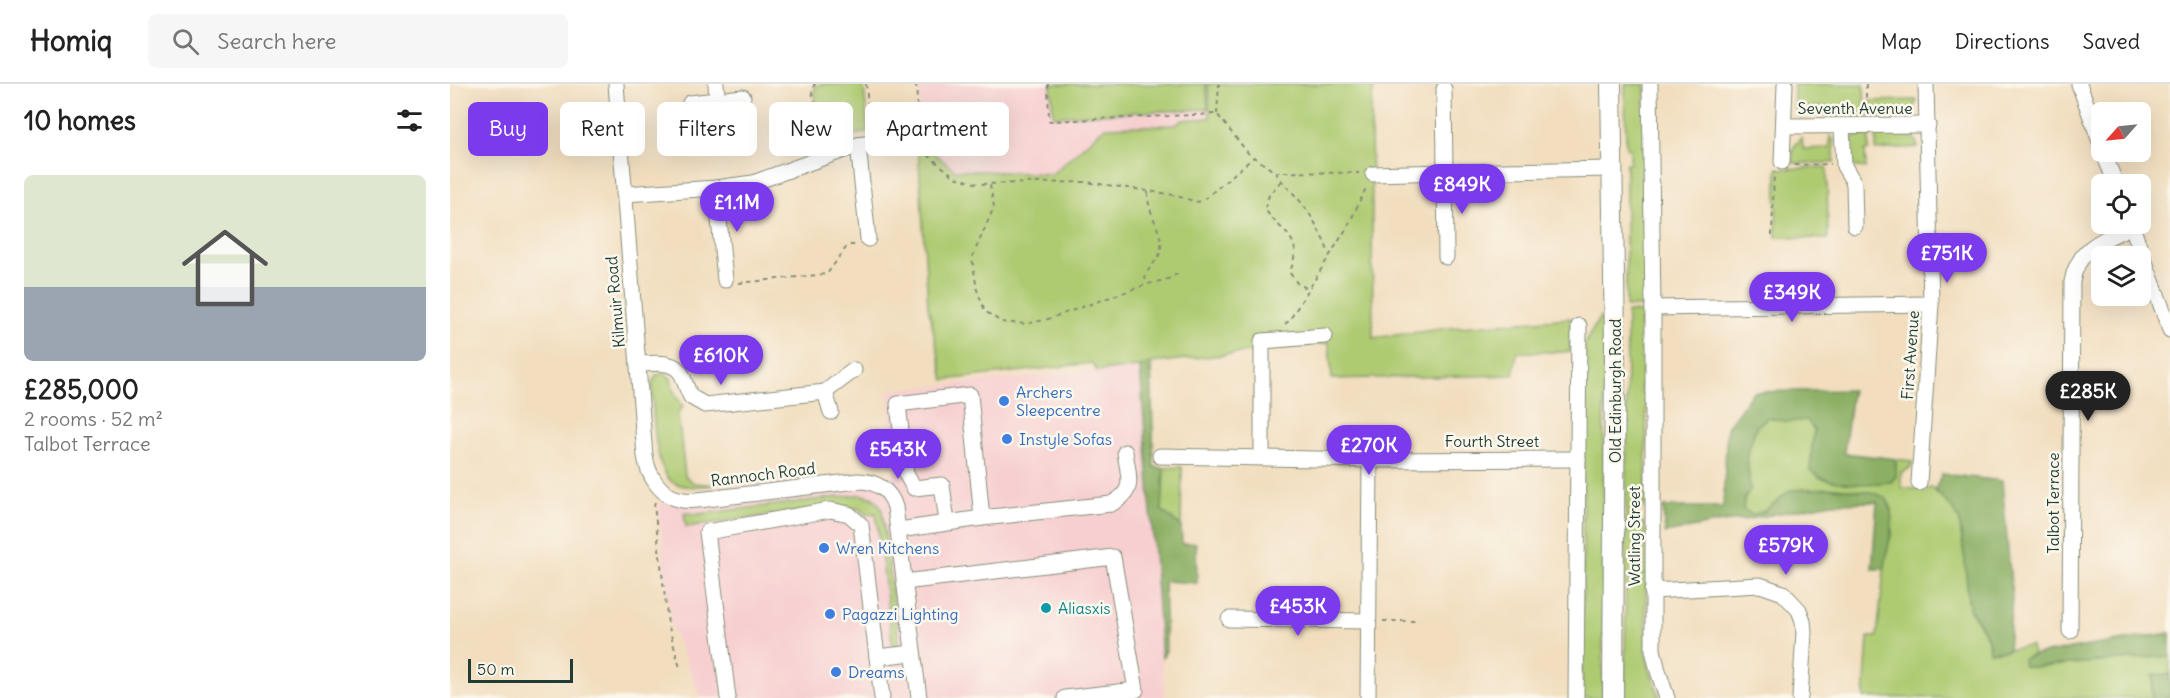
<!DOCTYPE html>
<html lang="en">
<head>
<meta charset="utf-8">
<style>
	body { margin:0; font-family:Delius,sans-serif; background:#f6f6f6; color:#222; height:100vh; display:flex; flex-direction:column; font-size:22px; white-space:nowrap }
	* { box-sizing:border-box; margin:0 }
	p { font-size:20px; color:#767676 }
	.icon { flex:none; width:33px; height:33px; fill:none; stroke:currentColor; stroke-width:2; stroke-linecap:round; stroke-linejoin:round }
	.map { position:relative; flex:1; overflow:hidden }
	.sheet { display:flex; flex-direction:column; background:#fff; width:450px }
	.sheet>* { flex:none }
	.hud { position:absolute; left:18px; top:18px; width:570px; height:54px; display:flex; gap:12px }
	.needle { width:39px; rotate:243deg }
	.controls { position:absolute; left:1641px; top:18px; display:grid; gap:12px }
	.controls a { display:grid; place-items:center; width:60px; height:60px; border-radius:9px; background:#fff; box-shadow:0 6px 24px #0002; font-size:30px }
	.scale { position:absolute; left:18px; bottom:15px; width:105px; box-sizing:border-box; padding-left:6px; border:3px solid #1f3d34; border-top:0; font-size:16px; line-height:21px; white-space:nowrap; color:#1f3d34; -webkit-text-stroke:4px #fbf7ec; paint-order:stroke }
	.price { position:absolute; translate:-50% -51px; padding:0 14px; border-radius:21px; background:#7c3aed; color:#fff; font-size:20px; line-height:39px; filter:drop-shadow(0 2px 3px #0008) }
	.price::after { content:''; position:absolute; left:50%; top:36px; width:18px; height:14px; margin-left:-9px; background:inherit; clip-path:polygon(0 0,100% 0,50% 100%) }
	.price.selected { background:#222; color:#fff }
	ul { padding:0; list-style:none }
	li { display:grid; align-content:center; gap:12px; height:318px; padding:0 24px }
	li span { display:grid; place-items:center; height:186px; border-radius:9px; color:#555 }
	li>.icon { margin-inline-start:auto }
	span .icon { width:108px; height:108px; fill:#fffc; stroke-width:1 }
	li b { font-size:26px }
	h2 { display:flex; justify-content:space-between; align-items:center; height:72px; padding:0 24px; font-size:26px }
	.tag { padding:0 21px; border-radius:9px; background:#fff; box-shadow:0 6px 24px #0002; font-size:21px; line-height:54px }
	.tag.selected { background:#7c3aed; color:#fff }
	header { display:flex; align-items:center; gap:36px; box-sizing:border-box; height:84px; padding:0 30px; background:#fff; border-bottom:2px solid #e0e0e0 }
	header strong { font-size:28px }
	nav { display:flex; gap:33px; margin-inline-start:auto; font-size:21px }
	.search { width:420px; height:54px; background:#f6f6f6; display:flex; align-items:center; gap:15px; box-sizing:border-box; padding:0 21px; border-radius:9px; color:#767676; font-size:22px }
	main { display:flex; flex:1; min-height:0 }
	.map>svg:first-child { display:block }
	.built { fill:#f7cfd0 }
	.green { fill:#afcb72; stroke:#678453; stroke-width:1.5 }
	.forest { fill:#8baf64; stroke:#55764c; stroke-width:1.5 }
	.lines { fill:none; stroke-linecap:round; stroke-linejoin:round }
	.minor-casing { stroke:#888e7a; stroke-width:17 }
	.major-casing { stroke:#888e7a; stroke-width:22 }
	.path { stroke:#888e7a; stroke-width:2; stroke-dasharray:4.5 4.5; stroke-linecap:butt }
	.minor { stroke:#fff; stroke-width:15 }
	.major { stroke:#fff; stroke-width:20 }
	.shop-dot { fill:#3f7fe0; stroke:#fbf7ec; stroke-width:2 }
	.culture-dot { fill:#0f9aa8; stroke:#fbf7ec; stroke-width:2 }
	.labels { text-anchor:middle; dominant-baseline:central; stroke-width:5; stroke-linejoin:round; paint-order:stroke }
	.street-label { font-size:16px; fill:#1f3d34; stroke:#fbf7ec }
	.shop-label { font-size:16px; fill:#366cbe; stroke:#fbf7ec; text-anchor:start }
	.culture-label { font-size:16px; fill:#0d838f; stroke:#fbf7ec; text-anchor:start }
</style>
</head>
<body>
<header>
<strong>Homiq</strong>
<div class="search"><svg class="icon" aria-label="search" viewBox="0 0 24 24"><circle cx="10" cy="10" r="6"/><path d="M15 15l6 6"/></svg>Search here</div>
<nav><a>Map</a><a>Directions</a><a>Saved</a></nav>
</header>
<main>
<section class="sheet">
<h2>10 homes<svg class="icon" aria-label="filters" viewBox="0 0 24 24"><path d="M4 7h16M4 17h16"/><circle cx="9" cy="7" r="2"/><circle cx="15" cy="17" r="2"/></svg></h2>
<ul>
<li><span style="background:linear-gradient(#dfe7d0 60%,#9aa5b1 0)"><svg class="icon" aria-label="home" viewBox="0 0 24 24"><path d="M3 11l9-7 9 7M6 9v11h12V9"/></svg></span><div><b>£285,000</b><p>2 rooms · 52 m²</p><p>Talbot Terrace</p></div></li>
</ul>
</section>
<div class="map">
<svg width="1720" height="614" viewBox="0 0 1720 614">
	<rect width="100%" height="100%" fill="#fbf7ec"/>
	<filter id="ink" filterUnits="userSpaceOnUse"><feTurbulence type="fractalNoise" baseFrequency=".0167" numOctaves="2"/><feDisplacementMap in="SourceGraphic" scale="12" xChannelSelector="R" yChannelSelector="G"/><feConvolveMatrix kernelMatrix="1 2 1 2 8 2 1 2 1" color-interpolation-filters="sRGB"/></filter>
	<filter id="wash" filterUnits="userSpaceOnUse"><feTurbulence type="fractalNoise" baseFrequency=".008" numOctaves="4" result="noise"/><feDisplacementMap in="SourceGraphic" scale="24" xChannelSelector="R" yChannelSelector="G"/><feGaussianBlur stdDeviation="1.35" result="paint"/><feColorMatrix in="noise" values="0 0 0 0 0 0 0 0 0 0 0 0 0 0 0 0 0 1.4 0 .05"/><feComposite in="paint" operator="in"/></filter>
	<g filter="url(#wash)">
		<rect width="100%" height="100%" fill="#f2debf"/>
		<!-- built -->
		<g class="built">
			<polygon points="469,0 758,0 760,34 732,36 726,41 655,43 602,90 505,86 472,60"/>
			<polygon points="690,283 715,614 251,614 221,541 208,420 267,404 444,390 439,306"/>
		</g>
		<!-- green -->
		<g class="green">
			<polygon points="371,0 405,0 414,2 418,48 400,52 396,42 377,49 364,9 365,2"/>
			<polygon points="601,0 756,0 758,25 603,32"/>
			<polygon points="758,0 924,0 921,24 923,254 999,244 1121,234 1120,268 1067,268 1063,291 882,295 879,259 701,279 690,283 647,287 642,279 494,296 478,222 468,62 472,60 505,86 602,90 655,43 726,41 732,36 760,34"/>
			<polygon points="1175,0 1195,0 1196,223 1176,223 1176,79 1180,79 1180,65 1176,64"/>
			<polygon points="1344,0 1414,0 1415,31 1379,33 1378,23 1353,24 1352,34 1344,23"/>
			<polygon points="1467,16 1463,26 1455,31 1419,32 1420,17"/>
			<polygon points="1457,50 1466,56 1468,63 1426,66 1426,51"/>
			<polygon points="1419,51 1419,66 1415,67 1416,84 1401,82 1400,57 1405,52"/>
			<polygon points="1380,52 1384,57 1384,79 1343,79 1343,64 1352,53 1353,65 1380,64"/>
			<polygon points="1377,83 1378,155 1326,153 1327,85"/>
			<polygon points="1177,228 1197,228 1196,419 1194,423 1186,428 1186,436 1193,439 1196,445 1196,568 1199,583 1210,614 1175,614"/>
			<polygon points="1150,233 1154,240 1153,614 1132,614 1134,261"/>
			<path d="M213 289 221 294 223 306 233 323 228 329 235 392 244 399 266 401C253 402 237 405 224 399 203 388 203 323 202 300L206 291Z"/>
			<path d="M1318 333C1332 337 1342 339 1357 335L1364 346 1361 374 1369 394 1395 399 1441 398 1446 392V375L1462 377C1462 384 1458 386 1451 388V401L1454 404 1478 406 1481 403 1501 423 1509 435 1515 477 1519 524 1537 553 1540 568 1581 562 1583 571 1573 575 1574 582 1583 583 1720 572V591H1703L1702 614H1414L1418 553H1427L1436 468 1442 449 1441 423 1436 414 1421 408 1385 404 1341 406 1315 427 1302 431 1293 426 1294 416 1300 406 1297 370 1306 343Z"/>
			<polygon points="732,383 731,442 712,427 714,384"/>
			<path d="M405 411C419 410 428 414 432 427L449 559 443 564 426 429 416 431 411 425 379 423 236 443 234 429 249 430Z"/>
		</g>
		<!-- forest -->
		<g class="forest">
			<polygon points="701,279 704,383 714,384 712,427 731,442 732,460 746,459 747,499 714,497 716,566 712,575 690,283"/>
			<path d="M1402 306 1394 369 1446 375V392L1441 398C1417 401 1380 403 1360 386L1364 346 1357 336 1337 338 1318 333 1306 343 1297 370 1300 406 1294 416 1293 425 1302 431 1315 427 1340 406 1385 404 1421 408 1436 414C1449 438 1436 460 1435 485H1422L1427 418 1382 419 1300 435 1271 438 1215 449 1213 423H1273L1277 343 1303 308Z"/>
			<polygon points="1492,390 1552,397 1562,513 1558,566 1540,568 1537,552 1519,524 1515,477 1509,435 1501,423 1485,405"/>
			<polygon points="1720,549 1720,572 1583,583 1574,582 1573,575 1583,571"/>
			<polygon points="1703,590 1720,591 1720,614 1702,614"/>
		</g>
	</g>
	<g filter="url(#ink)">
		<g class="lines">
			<!-- minor casing -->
			<g class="minor-casing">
				<g id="minor">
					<path d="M166 0 195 372C198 392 211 413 233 416 241 417 250 416 257 415L408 397C426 397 440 406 445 423L469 614"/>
					<polyline points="266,0 267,16"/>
					<polyline points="1200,0 1203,225 1203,566 1208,587 1217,614"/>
					<polyline points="1629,0 1652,63"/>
					<polyline points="994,5 995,88 1162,85"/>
					<polyline points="240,19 293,13"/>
					<polyline points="1334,42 1478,41"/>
					<polyline points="1392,43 1394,82 1404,99 1405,142"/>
					<polyline points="408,61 418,155"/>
					<polyline points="1653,68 1666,100"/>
					<polyline points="1332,78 1335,0"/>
					<polyline points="923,90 995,88 996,173"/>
					<polyline points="266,104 275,196"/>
					<polyline points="174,110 266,104 303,99 408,61 455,54"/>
					<polyline points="1681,140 1720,246"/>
					<polyline points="1203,224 1481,220"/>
					<path d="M188 280C203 280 224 275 232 291 235 298 237 306 241 313L255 321 375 308"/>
					<polyline points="381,328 375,308 404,286"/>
					<polyline points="710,372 920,376 1128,375"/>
					<polyline points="812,372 812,257 875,252"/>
					<polyline points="1469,399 1481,220 1476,0"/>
					<polyline points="497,438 492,401 464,404 456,390 448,320 520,311 532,434"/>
					<path d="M449 446 532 434 661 420C687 407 678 392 675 368"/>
					<polyline points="454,498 663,473 686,606 615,614"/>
					<polyline points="1202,507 1310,501 1333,509 1349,526 1353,537 1354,548 1350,614"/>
					<polyline points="779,535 918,537"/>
					<path d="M1620 547 1622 198C1628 163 1653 156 1682 142"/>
					<polyline points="427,573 463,569"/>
					<polyline points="278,614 257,448 380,426 399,430 411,441 432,614"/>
					<polyline points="918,614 920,376"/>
					<polyline points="1126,614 1129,242"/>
				</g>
			</g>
			<!-- major casing -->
			<g class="major-casing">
				<polyline id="major" points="1161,0 1165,258 1163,614"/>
			</g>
			<!-- path -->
			<g class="path">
				<polyline points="366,0 364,1 362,9 378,56"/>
				<polyline points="416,0 420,44"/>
				<polyline points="466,0 469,49"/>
				<polyline points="598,0 599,37 767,30 798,69 825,88 909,89"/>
				<polyline points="1416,0 1416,27"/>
				<polyline points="767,30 769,0"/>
				<polyline points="470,55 475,69 505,93 528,100 636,98 719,110 748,118 757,113 804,73"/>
				<polyline points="1344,81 1381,80"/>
				<path d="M825 88C834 101 845 110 854 122 865 137 872 152 879 169"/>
				<path d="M831 97 819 111 815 124C821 139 843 148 845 166 845 173 842 182 840 189L847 199 858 205"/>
				<polyline points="540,101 544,123 522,174 527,206 535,227 551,238 576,240 598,235 698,200 718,195 731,188"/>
				<path d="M698 108C696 129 716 150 710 169 707 178 697 184 695 194L698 200"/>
				<polyline points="1322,152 1324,88"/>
				<polyline points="289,199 377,190 398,161 406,161"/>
				<polyline points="835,240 839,237 898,142 916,104"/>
				<polyline points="205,418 204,421 218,540 230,584"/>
				<polyline points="933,537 965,537"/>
			</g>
			<!-- minor -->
			<use href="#minor" class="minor"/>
			<!-- major -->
			<use href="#major" class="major"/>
		</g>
	</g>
	<!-- markers -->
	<g class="shop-dot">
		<circle cx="554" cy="317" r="6"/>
		<circle cx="557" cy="355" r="6"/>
		<circle cx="374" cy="464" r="6"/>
		<circle cx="380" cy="530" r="6"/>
		<circle cx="386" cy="588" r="6"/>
	</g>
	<circle class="culture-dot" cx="596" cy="524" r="6"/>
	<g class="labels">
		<!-- street labels -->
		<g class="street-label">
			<text x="1405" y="24">Seventh Avenue</text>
			<text transform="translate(165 218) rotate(-95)">Kilmuir Road</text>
			<text transform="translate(1460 271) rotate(-86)">First Avenue</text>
			<text transform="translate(1165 307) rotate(-90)">Old Edinburgh Road</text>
			<text x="1042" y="357">Fourth Street</text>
			<text transform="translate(313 390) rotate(-7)">Rannoch Road</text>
			<text transform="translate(1603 419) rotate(-90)">Talbot Terrace</text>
			<text transform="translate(1184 452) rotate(-90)">Watling Street</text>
		</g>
		<!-- shop labels -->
		<g class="shop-label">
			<text x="566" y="308">Archers<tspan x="566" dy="18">Sleepcentre</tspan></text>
			<text x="569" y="355">Instyle Sofas</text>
			<text x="386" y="464">Wren Kitchens</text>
			<text x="392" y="530">Pagazzi Lighting</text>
			<text x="398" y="588">Dreams</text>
		</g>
		<!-- culture labels -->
		<g class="culture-label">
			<text x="608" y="524">Aliasxis</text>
		</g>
	</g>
</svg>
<div class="controls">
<a><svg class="needle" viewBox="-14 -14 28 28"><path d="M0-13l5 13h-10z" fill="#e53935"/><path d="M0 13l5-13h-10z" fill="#767676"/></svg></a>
<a><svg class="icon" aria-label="locate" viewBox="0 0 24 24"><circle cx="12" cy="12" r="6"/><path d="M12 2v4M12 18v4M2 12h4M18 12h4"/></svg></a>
<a><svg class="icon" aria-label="layers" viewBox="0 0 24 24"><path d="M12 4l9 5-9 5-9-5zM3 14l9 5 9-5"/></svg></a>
</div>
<div class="scale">50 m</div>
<b class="price" style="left:1012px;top:131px">£849K</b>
<b class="price" style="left:287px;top:149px">£1.1M</b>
<b class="price" style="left:1497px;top:200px">£751K</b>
<b class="price" style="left:1342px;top:239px">£349K</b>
<b class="price" style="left:271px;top:302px">£610K</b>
<b class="price selected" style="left:1638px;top:338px">£285K</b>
<b class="price" style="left:919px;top:392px">£270K</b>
<b class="price" style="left:448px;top:396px">£543K</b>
<b class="price" style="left:1336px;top:492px">£579K</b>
<b class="price" style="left:848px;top:553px">£453K</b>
<div class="hud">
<a class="tag selected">Buy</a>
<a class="tag">Rent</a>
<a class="tag">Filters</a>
<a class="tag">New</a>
<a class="tag">Apartment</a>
</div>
</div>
</main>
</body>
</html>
